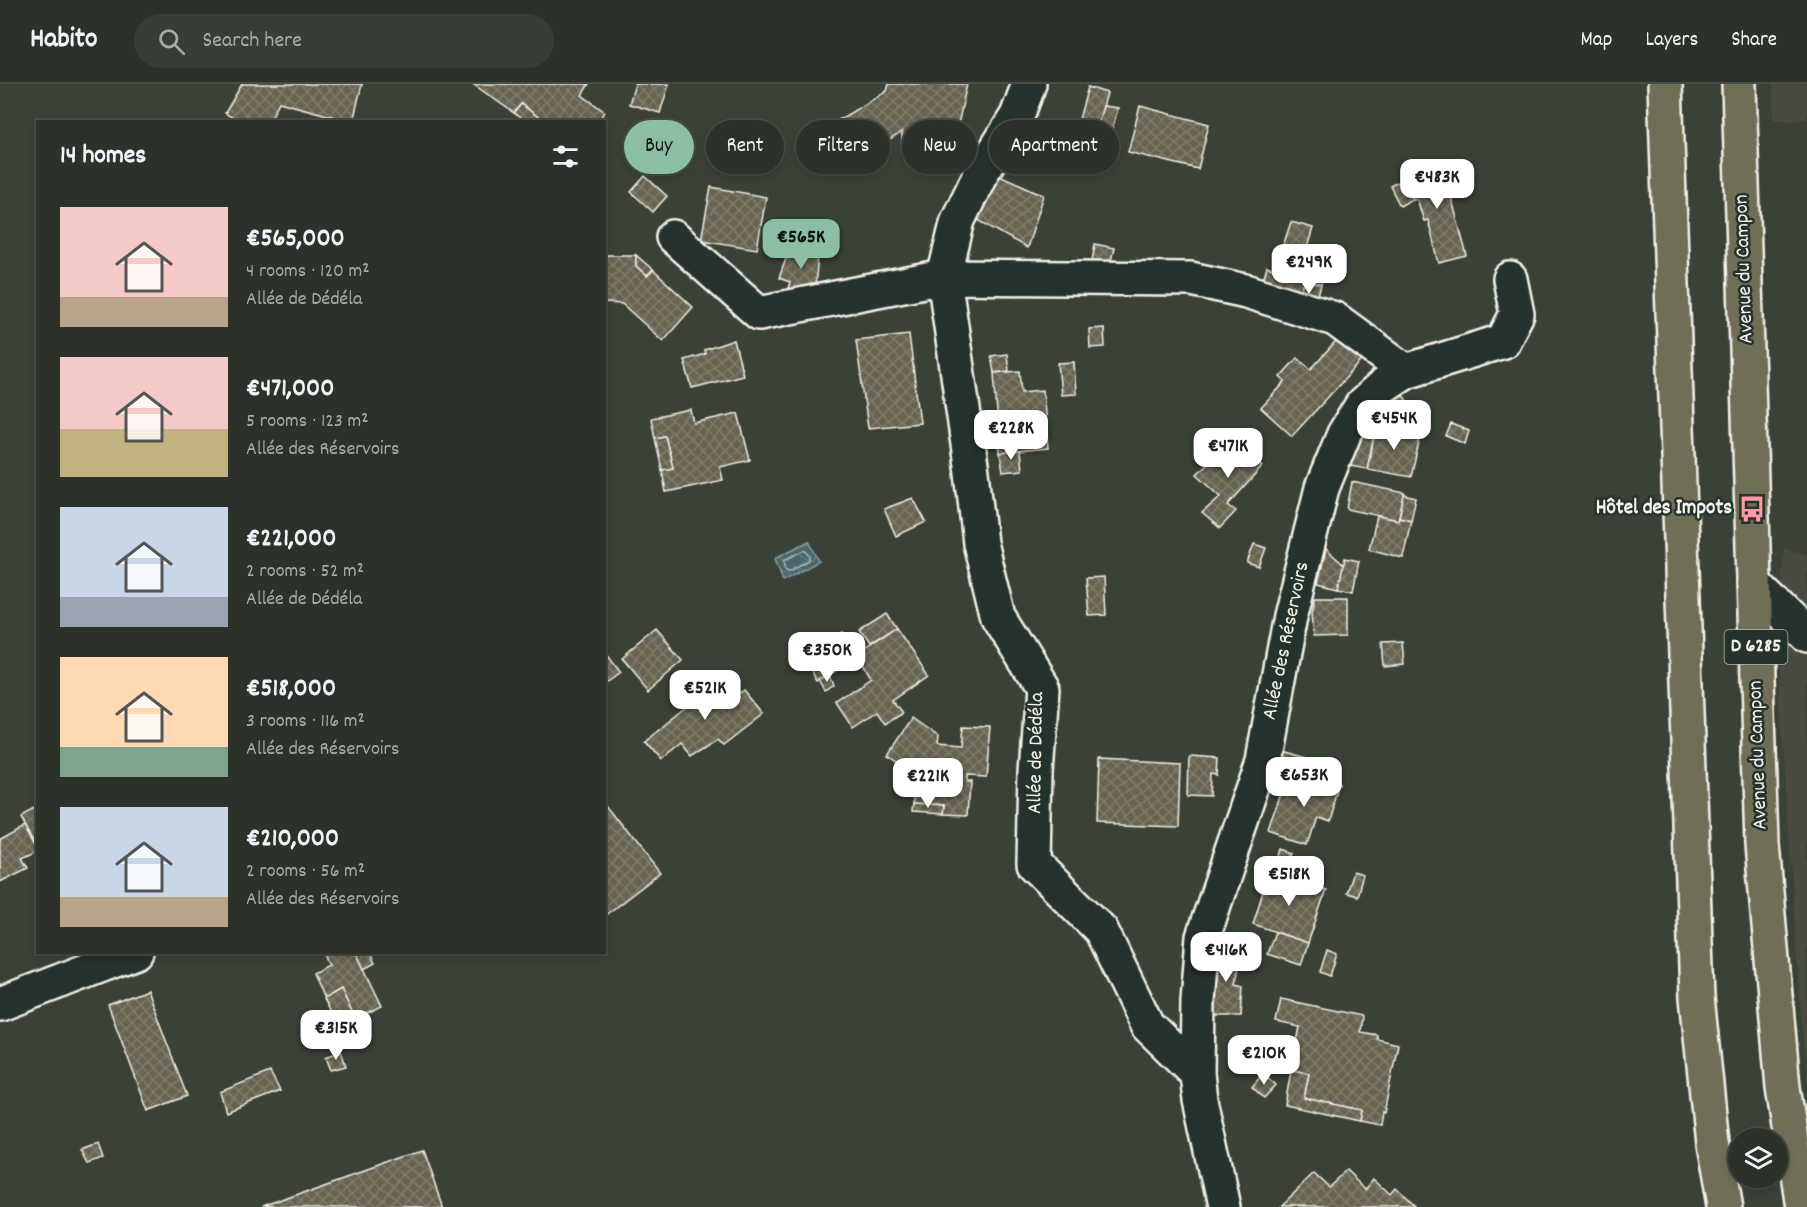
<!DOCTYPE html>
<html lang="en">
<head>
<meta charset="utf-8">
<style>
	body { margin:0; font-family:Dekko,sans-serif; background:#383e36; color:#f1f3f6; height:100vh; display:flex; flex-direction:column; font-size:22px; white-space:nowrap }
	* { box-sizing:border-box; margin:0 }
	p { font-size:20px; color:#a6aaa8 }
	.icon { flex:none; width:33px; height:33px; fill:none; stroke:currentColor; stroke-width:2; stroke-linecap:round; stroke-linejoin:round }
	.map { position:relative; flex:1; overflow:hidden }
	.drawer { position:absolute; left:36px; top:36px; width:570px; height:834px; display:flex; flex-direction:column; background:#2c322a; border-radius:0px; box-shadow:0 3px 9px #0003,0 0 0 2px #484d47 }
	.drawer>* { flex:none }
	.top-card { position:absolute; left:624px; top:36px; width:570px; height:54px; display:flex; gap:12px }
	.controls { position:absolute; left:1728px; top:1044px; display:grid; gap:12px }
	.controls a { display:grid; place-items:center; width:60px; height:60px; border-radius:50%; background:#2c322a; box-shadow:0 3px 9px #0003,0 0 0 2px #484d47; font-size:30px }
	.price { position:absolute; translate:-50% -51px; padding:0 14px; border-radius:12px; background:#fff; color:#222; font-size:20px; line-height:39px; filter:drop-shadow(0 2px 3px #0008) }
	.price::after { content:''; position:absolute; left:50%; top:36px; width:18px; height:14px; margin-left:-9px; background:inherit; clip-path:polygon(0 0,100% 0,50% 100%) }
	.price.current { background:#8abfa5; color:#111 }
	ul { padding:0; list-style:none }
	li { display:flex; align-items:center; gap:18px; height:150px; padding:0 24px }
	li span { display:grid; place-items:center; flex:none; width:168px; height:120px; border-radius:0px; color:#555 }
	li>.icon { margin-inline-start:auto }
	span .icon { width:72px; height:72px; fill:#fffc; stroke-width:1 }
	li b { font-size:26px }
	h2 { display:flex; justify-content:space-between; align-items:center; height:72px; padding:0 24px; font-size:26px }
	.chip { padding:0 21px; border-radius:27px; background:#2c322a; box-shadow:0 3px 9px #0003,0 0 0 2px #484d47; font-size:21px; line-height:54px }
	.chip.current { background:#8abfa5; color:#111 }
	header { display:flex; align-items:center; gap:36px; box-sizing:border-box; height:84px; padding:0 30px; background:#2c322a; border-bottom:2px solid #484d47 }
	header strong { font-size:28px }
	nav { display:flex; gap:33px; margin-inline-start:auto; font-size:21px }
	.search { width:420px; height:54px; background:#383e36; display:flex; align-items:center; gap:15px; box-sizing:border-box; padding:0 21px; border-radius:33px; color:#a6aaa8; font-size:22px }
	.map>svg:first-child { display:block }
	.built { fill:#484c40 }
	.water { fill:url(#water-waves); stroke:#8d9e9f; stroke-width:1.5 }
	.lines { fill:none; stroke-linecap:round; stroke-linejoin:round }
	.shore { stroke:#afb9b7; stroke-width:1.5 }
	.building { fill:url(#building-cross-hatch); stroke:#f4f1e8; stroke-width:1.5 }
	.minor-casing { stroke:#f4f1e8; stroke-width:38 }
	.major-casing { stroke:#f4f1e8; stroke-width:38 }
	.minor { stroke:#26332d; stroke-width:33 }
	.major { stroke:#716e59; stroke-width:33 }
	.labels { text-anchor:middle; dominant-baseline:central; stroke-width:5; stroke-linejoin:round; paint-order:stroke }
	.shield { fill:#26332d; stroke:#b6b8b0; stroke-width:1.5 }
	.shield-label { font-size:20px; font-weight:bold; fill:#f4f1e8 }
	.street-label { font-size:21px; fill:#f4f1e8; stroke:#26332d }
	.poi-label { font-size:21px; font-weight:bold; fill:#f4f1e8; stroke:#26332d; text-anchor:end }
</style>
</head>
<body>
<header>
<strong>Habito</strong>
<div class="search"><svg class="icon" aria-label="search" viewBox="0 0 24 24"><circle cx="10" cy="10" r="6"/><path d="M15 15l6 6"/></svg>Search here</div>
<nav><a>Map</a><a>Layers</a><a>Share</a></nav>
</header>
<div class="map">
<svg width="1807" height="1123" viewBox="0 0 1807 1123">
	<defs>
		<pattern id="water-waves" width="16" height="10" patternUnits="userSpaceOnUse" patternTransform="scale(1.5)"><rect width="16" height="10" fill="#48666e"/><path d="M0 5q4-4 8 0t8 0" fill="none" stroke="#637c83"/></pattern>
		<pattern id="building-cross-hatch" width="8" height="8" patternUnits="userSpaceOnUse" patternTransform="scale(1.5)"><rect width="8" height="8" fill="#686451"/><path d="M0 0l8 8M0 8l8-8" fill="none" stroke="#7e7b6a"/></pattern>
	</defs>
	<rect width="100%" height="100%" fill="#3a4238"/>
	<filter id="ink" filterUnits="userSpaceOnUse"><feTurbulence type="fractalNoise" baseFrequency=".0167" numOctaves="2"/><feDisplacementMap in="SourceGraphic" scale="12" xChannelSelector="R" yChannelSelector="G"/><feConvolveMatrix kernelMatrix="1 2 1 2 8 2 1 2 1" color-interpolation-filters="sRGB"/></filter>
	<g filter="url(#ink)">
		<!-- built -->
		<g class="built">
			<polygon points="1773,0 1807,0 1807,35 1774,36"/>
			<polygon points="1784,464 1807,471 1807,987 1801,939 1777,560"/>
		</g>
		<!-- water -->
		<polygon class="water" points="809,457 819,477 783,497 775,474"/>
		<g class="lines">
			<!-- shore -->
			<polygon class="shore" points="805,466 810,472 809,476 789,487 786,486 784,476"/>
		</g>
		<!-- building -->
		<g class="building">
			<polygon points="242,0 362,0 353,38 279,18 269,38 239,38 225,29"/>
			<polygon points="473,0 589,0 582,11 605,28 598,38 545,38 521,20 514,29"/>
			<polygon points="635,0 669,0 660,29 629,20"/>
			<polygon points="889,0 967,0 952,68 924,64 902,63 902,48 850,83 825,44 887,7"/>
			<polygon points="1088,3 1107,9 1089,73 1070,68"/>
			<polygon points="521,20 545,38 525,38 514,29"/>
			<polygon points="1103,22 1118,24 1104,76 1089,73"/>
			<polygon points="1140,22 1209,40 1198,85 1128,68"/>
			<polygon points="1442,79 1467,172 1439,179 1428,136 1424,137 1417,115 1413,115 1400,89"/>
			<polygon points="997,90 1044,111 1027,164 978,136"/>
			<polygon points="645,92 667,112 653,128 631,108"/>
			<polygon points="1403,95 1413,115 1400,122 1390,102"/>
			<polygon points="711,103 766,113 757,165 701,156"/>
			<polygon points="1291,138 1313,144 1306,167 1329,173 1321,201 1305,196 1297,221 1259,210 1267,183 1275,186"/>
			<polygon points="793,155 819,162 814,213 789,218 787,207 790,198 779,194"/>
			<polygon points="1095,160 1114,164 1110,181 1092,177"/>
			<polygon points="604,171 636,171 636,182 647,192 653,186 693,223 663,257 622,220 604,219"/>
			<polygon points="636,171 653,186 647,192 636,182"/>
			<polygon points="1305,196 1321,201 1314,227 1297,221"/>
			<polygon points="1104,244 1105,263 1090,264 1089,245"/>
			<polygon points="909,250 920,339 868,344 856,256"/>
			<polygon points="1343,250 1367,271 1292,352 1261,324 1285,298 1280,293 1297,274 1311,285"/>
			<polygon points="734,256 743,291 692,304 684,276 705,270 704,266"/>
			<polygon points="1007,270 1009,287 994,289 991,272"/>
			<polygon points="1074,278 1076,310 1061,311 1058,279"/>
			<polygon points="1020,287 1022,308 1043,306 1048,364 1000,369 994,289"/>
			<polygon points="1401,308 1409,320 1394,331 1385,319"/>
			<polygon points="691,326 694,339 738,329 750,376 720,383 723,396 666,408 662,386 673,384 665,352 655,354 651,334"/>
			<polygon points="1451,340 1469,347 1465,360 1446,352"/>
			<polygon points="1377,341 1421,350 1411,393 1367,385"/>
			<polygon points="1358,348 1374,351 1367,385 1343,381"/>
			<polygon points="665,352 673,384 662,386 655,354"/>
			<polygon points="1233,354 1263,382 1228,421 1236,427 1220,444 1202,429 1221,412 1197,390"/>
			<polygon points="1020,367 1022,386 1003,388 1000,369"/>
			<polygon points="1352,398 1405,409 1398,436 1347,425"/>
			<polygon points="1404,411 1416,414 1411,436 1399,433"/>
			<polygon points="913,414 926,438 896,452 884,425"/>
			<polygon points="1377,432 1398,436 1399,433 1411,436 1403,474 1369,465"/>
			<polygon points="1254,460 1266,464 1259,483 1247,479"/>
			<polygon points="1326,465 1344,481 1338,504 1318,499"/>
			<polygon points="1345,474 1359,477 1353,507 1338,504"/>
			<polygon points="1104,493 1106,531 1089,532 1086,494"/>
			<polygon points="1315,513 1348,513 1348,551 1314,552 1312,528"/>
			<polygon points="887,530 897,545 869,563 859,548"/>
			<polygon points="897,545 929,591 893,616 902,628 885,639 877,627 853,643 837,619 871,596 857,572"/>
			<polygon points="657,546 683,576 648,606 622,575"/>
			<polygon points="842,550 853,567 842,573 833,556"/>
			<polygon points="833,556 847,581 838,586 824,560"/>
			<polygon points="1403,559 1405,580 1385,582 1383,560"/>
			<polygon points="824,560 838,586 818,599 802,571"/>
			<polygon points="604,568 619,588 604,599"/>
			<polygon points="830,591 834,602 826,608 820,597"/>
			<polygon points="714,593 731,617 744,606 764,630 724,661 718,655 692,672 682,660 661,677 644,657 689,621 685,616"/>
			<polygon points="911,634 938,653 937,662 961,664 963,642 990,643 986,693 965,692 965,698 970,698 968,731 943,730 944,722 914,720 915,696 918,696 918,691 887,670"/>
			<polygon points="1277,665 1314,675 1309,690 1272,679"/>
			<polygon points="1189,672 1220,674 1219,691 1213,690 1212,712 1188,711"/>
			<polygon points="1099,675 1180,679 1178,742 1097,739"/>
			<polygon points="1290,691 1313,699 1315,692 1339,700 1328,737 1316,733 1307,761 1271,749"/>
			<polygon points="604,717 660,789 604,832"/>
			<polygon points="914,720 944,722 943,730 913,728"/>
			<polygon points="38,724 38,764 21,733"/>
			<polygon points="25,741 38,764 38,767 22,774 28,784 0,798 0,755"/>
			<polygon points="1283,765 1294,769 1289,786 1278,782"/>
			<polygon points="1269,788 1326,806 1308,859 1253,840"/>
			<polygon points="1353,788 1363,791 1357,812 1346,809"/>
			<polygon points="1275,848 1308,859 1301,881 1267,870"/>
			<polygon points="1236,855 1236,862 1213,865 1216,857"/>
			<polygon points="1242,862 1236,900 1243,902 1241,932 1210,932 1213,865"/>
			<polygon points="1327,866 1337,870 1330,892 1320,888"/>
			<polygon points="323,868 356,868 382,922 355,935 341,905 324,915 313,889 329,881"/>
			<polygon points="356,868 369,868 375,879 364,885"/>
			<polygon points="341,905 355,935 339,944 324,915"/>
			<polygon points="147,906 187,1012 148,1027 108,921"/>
			<polygon points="1281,915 1362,932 1360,948 1377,951 1377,955 1398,960 1384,1029 1382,1028 1380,1041 1360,1037 1362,1026 1304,1014 1309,989 1291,986 1300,943 1276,938"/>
			<polygon points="341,967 346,982 331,986 326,973"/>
			<polygon points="1291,986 1309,989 1304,1014 1362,1026 1360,1037 1285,1021"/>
			<polygon points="270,988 280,1007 226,1028 220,1008"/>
			<polygon points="1263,989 1276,1001 1264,1014 1252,1003"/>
			<polygon points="98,1060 103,1074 89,1079 82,1066"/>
			<polygon points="422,1066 442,1123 261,1123"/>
			<polygon points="1346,1087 1365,1105 1374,1094 1392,1111 1397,1105 1415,1123 1279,1123 1314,1089 1329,1103"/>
		</g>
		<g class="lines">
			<!-- minor casing -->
			<g class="minor-casing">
				<g id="minor">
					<polyline points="1029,0 1017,32 980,91 958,136 944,193 972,388 980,459 998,533 1042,604 1036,686 1034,780 1101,846 1147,941 1197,990"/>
					<polyline points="673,153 759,229 944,193 1191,195 1246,207 1335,235 1406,287"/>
					<polyline points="1754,500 1807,552"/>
					<polyline points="0,920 136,868"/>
					<polyline points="1223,1123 1200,1016 1197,990 1198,917 1203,853 1263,676 1290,532 1322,404 1344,350 1362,321 1383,302 1406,287 1503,257 1517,230 1510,195"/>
				</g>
			</g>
			<!-- major casing -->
			<g class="major-casing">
				<g id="major">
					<polyline points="1665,0 1697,913 1712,1059 1723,1123"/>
					<polyline points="1739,0 1762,761 1783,1003 1801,1123"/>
				</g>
			</g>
			<!-- minor -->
			<use href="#minor" class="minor"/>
			<!-- major -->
			<use href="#major" class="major"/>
		</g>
	</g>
	<!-- icons -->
	<defs>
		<g id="bus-bare" transform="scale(2.07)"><path d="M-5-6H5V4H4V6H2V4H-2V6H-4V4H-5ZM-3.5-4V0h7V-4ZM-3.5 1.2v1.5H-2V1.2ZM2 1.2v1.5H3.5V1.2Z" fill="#ff9aa2" stroke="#26332d" stroke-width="2.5" paint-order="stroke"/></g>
	</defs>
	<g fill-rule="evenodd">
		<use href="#bus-bare" x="1752" y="425"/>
	</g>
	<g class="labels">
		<!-- shield labels -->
		<rect class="shield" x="1724.5" y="546" width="63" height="34" rx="4.5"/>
		<g class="shield-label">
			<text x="1756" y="563">D 6285</text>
		</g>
		<!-- street labels -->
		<g class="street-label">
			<text transform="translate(1745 185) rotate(-92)">Avenue du Campon</text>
			<text transform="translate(1287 557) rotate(-78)">Allée des Réservoirs</text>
			<text transform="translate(1037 669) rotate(-89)">Allée de Dédéla</text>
			<text transform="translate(1759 671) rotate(-92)">Avenue du Campon</text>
		</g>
		<!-- poi labels -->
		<g class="poi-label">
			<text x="1732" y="425">Hôtel des Impots</text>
		</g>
	</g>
</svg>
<div class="controls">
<a><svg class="icon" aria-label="layers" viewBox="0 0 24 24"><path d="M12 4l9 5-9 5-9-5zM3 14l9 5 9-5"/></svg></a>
</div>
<b class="price" style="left:1437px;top:126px">€483K</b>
<b class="price current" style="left:801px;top:186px">€565K</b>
<b class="price" style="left:1309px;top:211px">€249K</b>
<b class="price" style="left:1394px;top:367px">€454K</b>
<b class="price" style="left:1011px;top:377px">€228K</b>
<b class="price" style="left:1228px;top:395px">€471K</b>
<b class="price" style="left:827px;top:599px">€350K</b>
<b class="price" style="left:705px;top:637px">€521K</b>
<b class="price" style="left:1304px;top:724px">€653K</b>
<b class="price" style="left:928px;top:725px">€221K</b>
<b class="price" style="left:1289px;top:823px">€518K</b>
<b class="price" style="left:1226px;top:899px">€416K</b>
<b class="price" style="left:336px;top:977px">€315K</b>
<b class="price" style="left:1264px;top:1002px">€210K</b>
<div class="top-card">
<a class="chip current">Buy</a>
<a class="chip">Rent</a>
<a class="chip">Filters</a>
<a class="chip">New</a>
<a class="chip">Apartment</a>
</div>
<section class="drawer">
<h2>14 homes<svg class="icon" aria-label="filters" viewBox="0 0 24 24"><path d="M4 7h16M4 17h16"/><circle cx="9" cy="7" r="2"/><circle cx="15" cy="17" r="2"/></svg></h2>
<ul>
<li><span style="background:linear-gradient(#f6c9c9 75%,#b9a48a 0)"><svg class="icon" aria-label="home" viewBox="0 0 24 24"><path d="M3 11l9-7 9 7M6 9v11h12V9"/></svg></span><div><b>€565,000</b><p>4 rooms · 120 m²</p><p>Allée de Dédéla</p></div></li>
<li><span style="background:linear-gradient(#f6c9c9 60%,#c2b280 0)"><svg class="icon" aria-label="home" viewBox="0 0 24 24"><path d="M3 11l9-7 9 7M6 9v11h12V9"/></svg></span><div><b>€471,000</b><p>5 rooms · 123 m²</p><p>Allée des Réservoirs</p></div></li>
<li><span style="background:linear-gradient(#c9d6e8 75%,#9aa5b1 0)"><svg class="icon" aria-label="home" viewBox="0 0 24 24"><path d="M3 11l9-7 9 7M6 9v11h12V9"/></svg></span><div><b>€221,000</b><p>2 rooms · 52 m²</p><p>Allée de Dédéla</p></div></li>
<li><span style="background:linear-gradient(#ffd9b3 75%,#7fa58c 0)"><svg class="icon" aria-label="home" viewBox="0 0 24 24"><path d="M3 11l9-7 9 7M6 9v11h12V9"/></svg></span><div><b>€518,000</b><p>3 rooms · 116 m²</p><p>Allée des Réservoirs</p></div></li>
<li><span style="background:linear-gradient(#c9d6e8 75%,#b9a48a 0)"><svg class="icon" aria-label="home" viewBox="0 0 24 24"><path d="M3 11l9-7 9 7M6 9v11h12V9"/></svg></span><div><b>€210,000</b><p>2 rooms · 56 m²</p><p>Allée des Réservoirs</p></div></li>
</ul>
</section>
</div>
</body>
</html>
